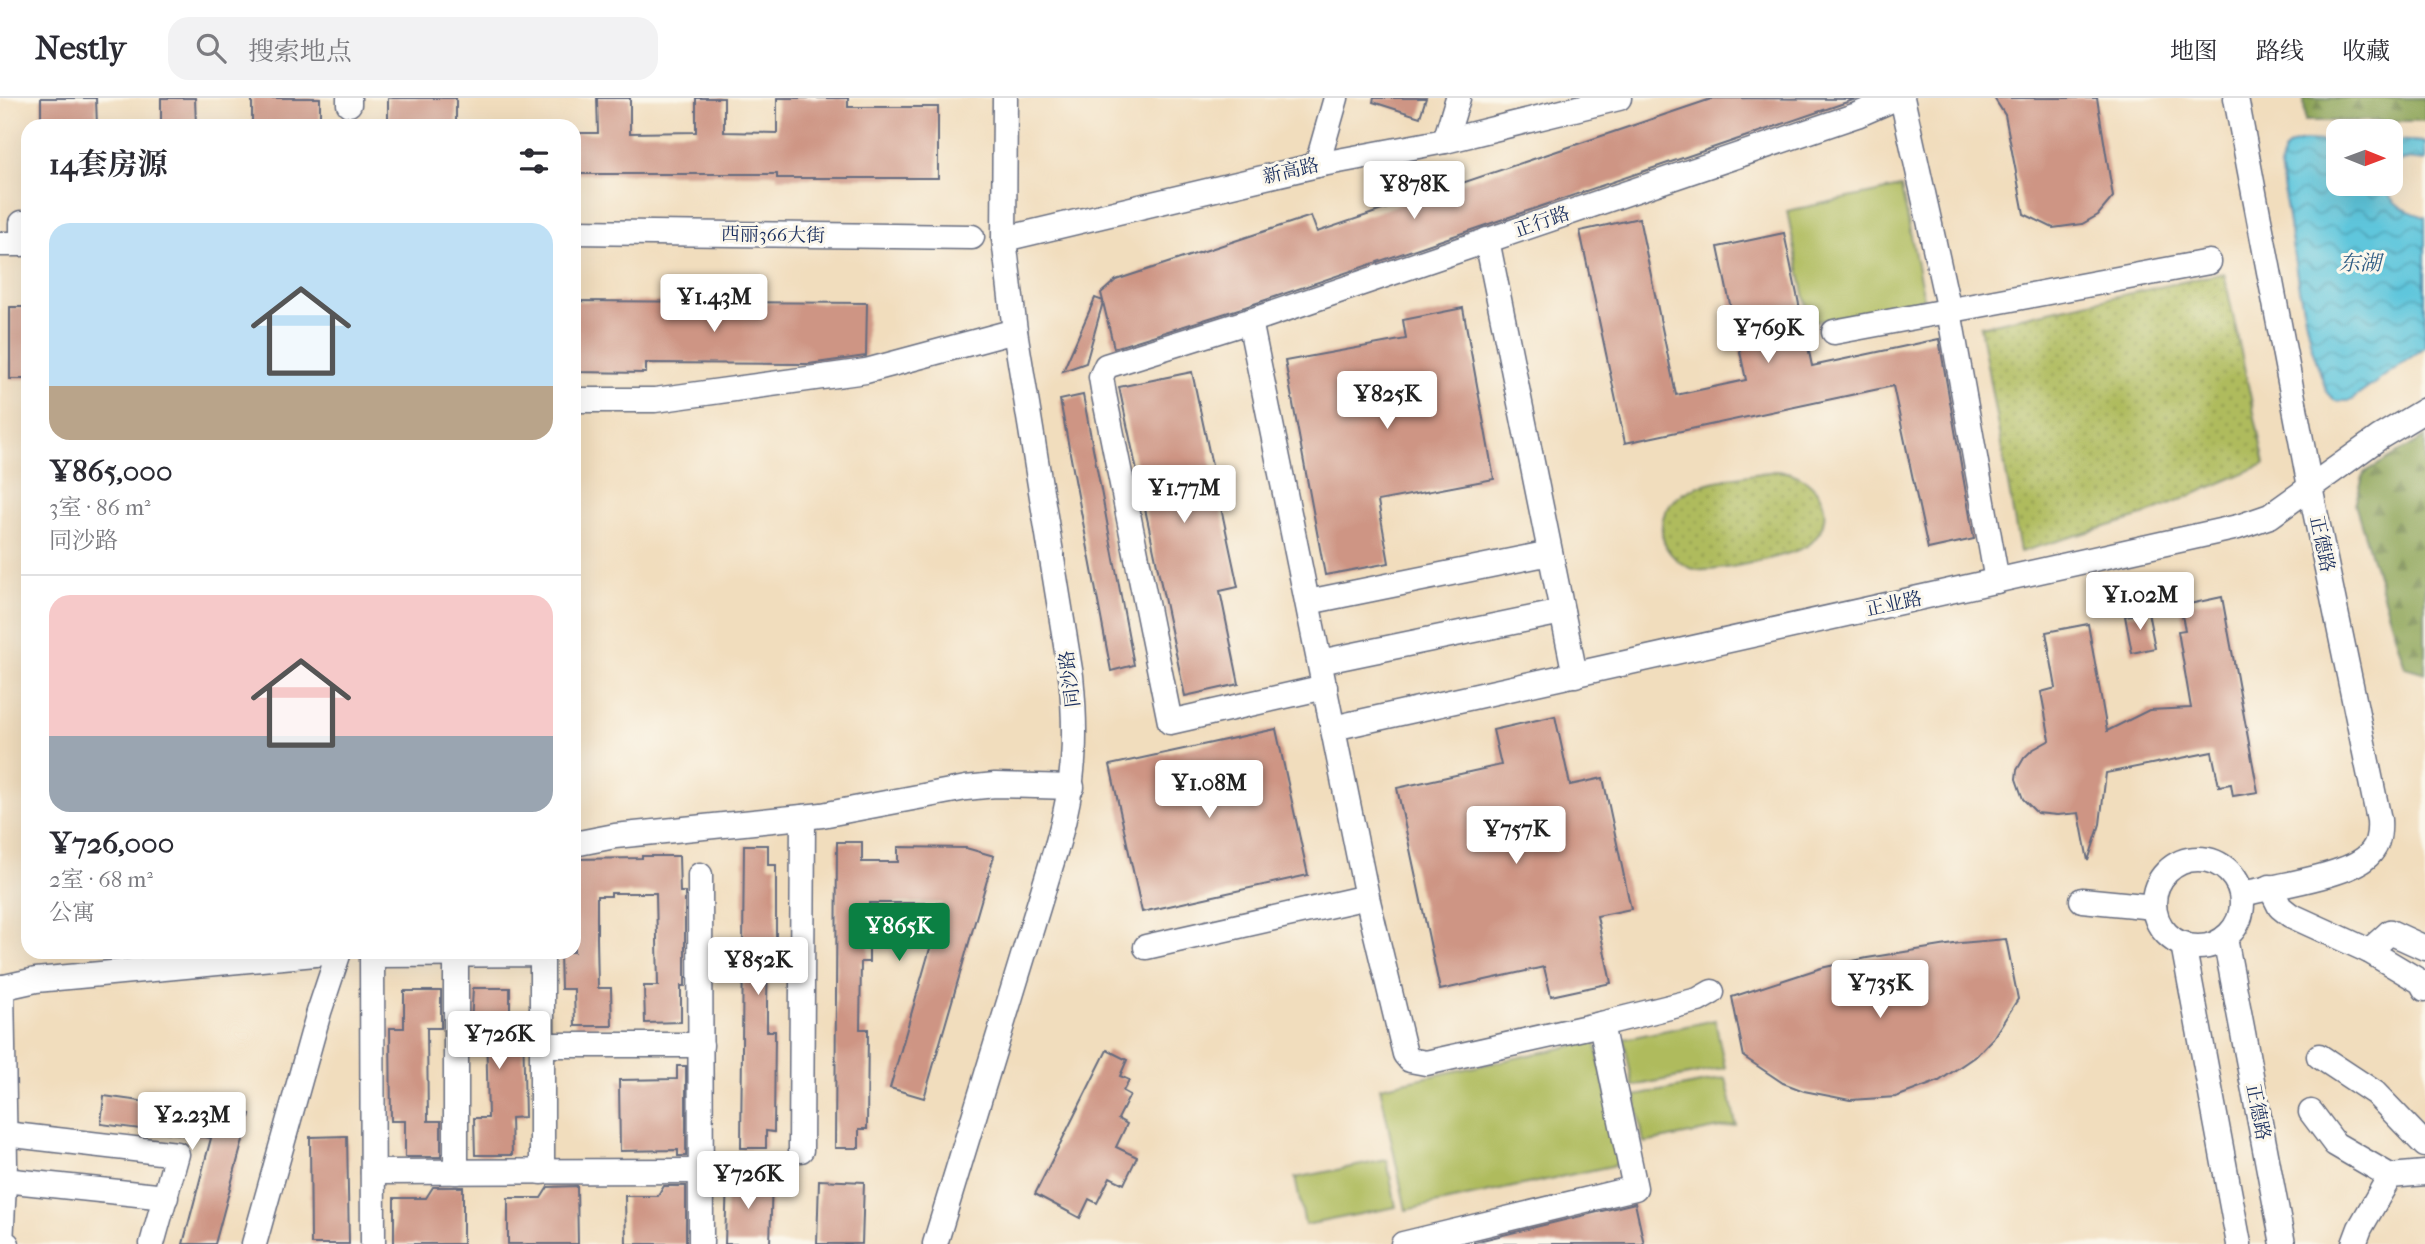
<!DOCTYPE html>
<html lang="zh">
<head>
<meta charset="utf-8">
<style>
	body { margin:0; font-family:"IM FELL French Canon","Noto Serif SC",serif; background:#f2f2f3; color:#2b2b33; height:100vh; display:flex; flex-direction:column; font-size:26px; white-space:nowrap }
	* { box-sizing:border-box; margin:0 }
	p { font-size:23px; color:#7c7c81 }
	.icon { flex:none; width:38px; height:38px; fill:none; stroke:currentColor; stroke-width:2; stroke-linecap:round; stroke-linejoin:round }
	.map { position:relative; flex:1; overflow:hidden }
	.sheet { position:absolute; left:21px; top:21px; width:560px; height:840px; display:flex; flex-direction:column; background:#fff; border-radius:21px; box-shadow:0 7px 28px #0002 }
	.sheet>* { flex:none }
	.needle { width:46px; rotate:91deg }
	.tools { position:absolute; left:2326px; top:21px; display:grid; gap:14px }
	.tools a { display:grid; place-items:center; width:77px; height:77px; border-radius:14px; background:#fff; box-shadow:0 7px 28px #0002; font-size:35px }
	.price { position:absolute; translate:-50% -60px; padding:0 16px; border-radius:7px; background:#fff; color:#222; font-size:23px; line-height:46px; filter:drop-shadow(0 2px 4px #0008) }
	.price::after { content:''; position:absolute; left:50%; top:42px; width:21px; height:16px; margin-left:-10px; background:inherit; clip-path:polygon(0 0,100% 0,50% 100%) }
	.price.on { background:#0b8043; color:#fff }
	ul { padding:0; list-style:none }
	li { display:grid; align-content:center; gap:14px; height:371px; padding:0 28px }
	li+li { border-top:2px solid #e1e1e2 }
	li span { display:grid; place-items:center; height:217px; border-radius:21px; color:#555 }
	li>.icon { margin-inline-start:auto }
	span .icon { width:126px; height:126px; fill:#fffc; stroke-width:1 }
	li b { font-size:30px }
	h2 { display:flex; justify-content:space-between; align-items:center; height:84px; padding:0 28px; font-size:30px }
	header { display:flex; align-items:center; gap:42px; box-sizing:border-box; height:98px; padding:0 35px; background:#fff; border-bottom:2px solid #e1e1e2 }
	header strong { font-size:33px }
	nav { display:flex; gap:38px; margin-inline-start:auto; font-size:24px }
	.search { width:490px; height:63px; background:#f2f2f3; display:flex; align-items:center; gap:18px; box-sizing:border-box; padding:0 24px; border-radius:21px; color:#7c7c81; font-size:26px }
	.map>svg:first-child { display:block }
	.green { fill:url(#green-dots); stroke:#65755e; stroke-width:2 }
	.forest { fill:url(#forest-firs); stroke:#536959; stroke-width:2 }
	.pitch { fill:#afbb5d; stroke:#65755e; stroke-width:2 }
	.water { fill:url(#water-waves); stroke:#3d7a9d; stroke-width:2 }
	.building { fill:#ce9584 }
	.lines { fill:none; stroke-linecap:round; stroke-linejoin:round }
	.minor-casing { stroke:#666c7f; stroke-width:27 }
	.minor { stroke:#fff; stroke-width:24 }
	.labels { text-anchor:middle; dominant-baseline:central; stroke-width:6; stroke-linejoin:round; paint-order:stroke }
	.street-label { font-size:19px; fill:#1b2f5e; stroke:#fbf7ec }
	.water-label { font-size:21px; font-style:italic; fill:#2f5c84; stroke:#fbf7ec }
</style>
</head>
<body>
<header>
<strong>Nestly</strong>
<div class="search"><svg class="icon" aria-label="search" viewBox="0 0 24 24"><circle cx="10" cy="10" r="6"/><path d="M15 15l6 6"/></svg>搜索地点</div>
<nav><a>地图</a><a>路线</a><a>收藏</a></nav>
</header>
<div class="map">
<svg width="2425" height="1146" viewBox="0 0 2425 1146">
	<defs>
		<pattern id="green-dots" width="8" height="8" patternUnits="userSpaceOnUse" patternTransform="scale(1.75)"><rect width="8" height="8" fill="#afbb5d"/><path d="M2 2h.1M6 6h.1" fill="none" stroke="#8e9850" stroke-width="1.8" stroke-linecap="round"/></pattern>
		<pattern id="forest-firs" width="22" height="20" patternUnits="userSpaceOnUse" patternTransform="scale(1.75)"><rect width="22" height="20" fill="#8ba354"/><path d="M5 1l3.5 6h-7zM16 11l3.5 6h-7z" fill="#718549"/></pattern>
		<pattern id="water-waves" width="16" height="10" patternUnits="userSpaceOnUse" patternTransform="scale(1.75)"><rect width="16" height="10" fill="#5fc6dc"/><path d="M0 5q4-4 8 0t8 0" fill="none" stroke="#4ea1b6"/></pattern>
	</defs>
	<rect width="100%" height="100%" fill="#fbf7ec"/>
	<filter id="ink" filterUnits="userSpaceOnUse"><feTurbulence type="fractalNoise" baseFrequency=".0143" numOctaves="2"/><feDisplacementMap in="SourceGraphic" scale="14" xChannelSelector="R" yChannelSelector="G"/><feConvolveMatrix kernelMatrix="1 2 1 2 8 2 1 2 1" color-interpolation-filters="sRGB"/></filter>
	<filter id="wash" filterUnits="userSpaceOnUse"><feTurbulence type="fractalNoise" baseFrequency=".00686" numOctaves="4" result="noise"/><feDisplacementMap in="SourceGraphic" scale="28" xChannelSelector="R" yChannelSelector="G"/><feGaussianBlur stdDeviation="1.57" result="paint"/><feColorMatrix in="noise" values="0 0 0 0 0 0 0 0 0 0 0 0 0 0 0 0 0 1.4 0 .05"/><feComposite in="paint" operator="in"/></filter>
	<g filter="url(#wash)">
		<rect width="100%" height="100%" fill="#f1ddbd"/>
		<!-- green -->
		<g class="green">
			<polygon points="2224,175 2265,366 2143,418 2020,454 1980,228"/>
			<path d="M1774 373C1813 372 1843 413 1811 445 1798 457 1717 474 1698 472 1687 470 1678 465 1671 456 1664 448 1661 437 1662 426 1666 382 1739 380 1774 373Z"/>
		</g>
		<!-- forest -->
		<g class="forest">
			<polygon points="2304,0 2425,0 2425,23 2305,23"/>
			<polygon points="2425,339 2425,575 2405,569 2355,406 2364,375"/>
		</g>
		<!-- pitch -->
		<g class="pitch">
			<polygon points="1901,89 1924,201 1810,225 1787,113"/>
			<polygon points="1715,922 1725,970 1633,988 1624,941"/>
			<polygon points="1595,943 1621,1066 1406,1112 1380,989"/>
			<polygon points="1726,980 1736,1027 1644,1045 1635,998"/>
			<polygon points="1387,1062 1396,1109 1305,1127 1295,1080"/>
		</g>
		<!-- water -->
		<g class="water">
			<polygon points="2391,42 2425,44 2425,63 2405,61 2391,68"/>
			<path d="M2304 43 2338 45V86H2384C2390 106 2405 113 2425 119V249L2350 303H2335L2327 295 2311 247 2299 191 2280 68C2283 51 2287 46 2304 43Z"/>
		</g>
		<g id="blocks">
			<!-- building -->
			<g class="building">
				<polygon points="41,0 96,0 97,28 41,28"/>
				<polygon points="161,0 195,0 196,28 161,28"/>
				<rect x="252" y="0" width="68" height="28"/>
				<rect x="388" y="0" width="68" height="28"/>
				<polygon points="597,0 630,0 630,35 696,34 696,0 724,0 724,34 777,35 777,0 848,0 848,9 938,9 938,80 777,80 777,76 574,76 574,35 598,35"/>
				<polygon points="1374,0 1426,0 1420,19 1373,4"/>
				<polygon points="1714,0 1856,1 1245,209 1114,250 1103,204 1086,265 1063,273 1095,200 1103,203 1101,195 1116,182 1311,118 1317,134"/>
				<polygon points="1994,0 2097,0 2113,99 2098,117 2082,126 2053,130 2024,116 2005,17"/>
				<polygon points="1639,120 1676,297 1746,282 1718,149 1784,135 1812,268 1939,241 1974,441 1928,451 1893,288 1625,345 1580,133"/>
				<polygon points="574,203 867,205 866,258 809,266 646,265 646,275 574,274"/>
				<rect x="10" y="209" width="18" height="72"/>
				<polygon points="1463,210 1494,381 1378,403 1389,465 1325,477 1285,263 1406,241 1403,222"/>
				<polygon points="1192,274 1238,489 1220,493 1239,586 1185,598 1119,289"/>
				<polygon points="1083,297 1134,567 1111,573 1060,302"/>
				<polygon points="2222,499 2258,694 2233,698 2231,686 2219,688 2212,654 2106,675 2100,726 2088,763 2079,715 2057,717 2037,715 2023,701 2016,681 2017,672 2024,660 2032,652 2050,642 2041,594 2056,590 2046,534 2088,526 2107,633 2149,612 2191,610 2178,533 2185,532 2180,508"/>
				<polygon points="2148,514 2155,550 2132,555 2125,518"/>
				<polygon points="1555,618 1570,687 1603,680 1631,811 1597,818 1611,885 1551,898 1544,869 1440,892 1397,690 1501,667 1493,632"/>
				<polygon points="1276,631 1308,777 1142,814 1110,667"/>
				<polygon points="837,744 862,744 862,764 898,764 898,749 966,750 994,758 924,1000 890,990 943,805 869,805 869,864 861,864 860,931 868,931 867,1031 859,1031 859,1050 835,1050"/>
				<polygon points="744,747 768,747 768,767 776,767 776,867 768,867 767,903 767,933 775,933 774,1034 766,1033 766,1050 741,1050"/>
				<polygon points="642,758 679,758 680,794 685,794 685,888 681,888 681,924 645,925 644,888 658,888 656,795 611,795 611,798 597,798 597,840 598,890 611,890 612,928 575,928 574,891 561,891 560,854 574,854 574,761 642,760"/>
				<polygon points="2006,841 2018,901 1993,940 1977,957 1939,983 1896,999 1850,1002 1804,993 1783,985 1744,959 1732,899 1821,870 1867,860 1960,845"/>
				<polygon points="473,890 510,890 510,927 523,927 525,1019 511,1020 512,1057 475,1057 474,1020 488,1020 486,927 471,927"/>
				<polygon points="404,893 441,893 441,930 427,930 428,1023 441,1023 441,1059 405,1059 405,1023 391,1023 390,930 404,930"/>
				<polygon points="1107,952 1127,962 1120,978 1129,982 1123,993 1130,997 1118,1021 1127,1026 1116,1049 1137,1059 1124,1086 1110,1079 1097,1105 1089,1101 1080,1120 1035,1096"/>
				<polygon points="677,968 686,968 686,1058 678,1058 678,1052 620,1053 619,982 677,981"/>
				<polygon points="104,998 219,1014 220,1008 250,1016 215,1146 183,1146 211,1040 101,1026"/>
				<polygon points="347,1038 349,1146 311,1146 310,1039"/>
				<polygon points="727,1079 772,1081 770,1146 725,1146"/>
				<polygon points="819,1082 864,1084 862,1146 817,1146"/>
				<polygon points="577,1088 578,1146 508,1146 508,1100 541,1100 548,1089"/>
				<polygon points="664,1088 686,1088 686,1146 626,1146 625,1098 658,1098"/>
				<polygon points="433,1089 463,1089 463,1146 394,1146 394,1100 426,1100"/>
				<polygon points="1635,1105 1644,1146 1474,1146 1474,1144"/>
			</g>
		</g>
	</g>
	<g filter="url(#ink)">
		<use href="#blocks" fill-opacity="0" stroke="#666c7f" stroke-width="2"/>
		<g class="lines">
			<!-- minor casing -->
			<g class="minor-casing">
				<g id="minor">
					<polyline points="349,0 349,6"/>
					<polyline points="1902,0 1949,213 1997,483"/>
					<path d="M2236 0 2310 389 2379 722C2380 737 2378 751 2364 761 2342 778 2272 789 2242 796"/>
					<polyline points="1445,43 1458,0"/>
					<polyline points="1317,67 1336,0"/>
					<polyline points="574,134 972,139"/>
					<polyline points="1004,141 1317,67 1445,43 1619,0"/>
					<polyline points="1487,142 1575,577"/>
					<polyline points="0,146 22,146 22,125 28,126"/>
					<polyline points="1250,223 1367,799 1405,956 1410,962 1426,965 1601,926 1635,1090 1403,1146"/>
					<polyline points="1834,234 2209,164"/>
					<polyline points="574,302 655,302 866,273 1015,233"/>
					<polyline points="1308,504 1550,455"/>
					<polyline points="1320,564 1562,514"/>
					<polyline points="1325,589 1170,624 1104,297 1101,279 1106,268 1250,223 1857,17 1896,0"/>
					<polyline points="1333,630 2238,429 2270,418 2380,339 2425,312"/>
					<polyline points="574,746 615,738 822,717 966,690 995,687 1072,689"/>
					<circle cx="2198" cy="805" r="44"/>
					<polyline points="700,777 701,1146"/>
					<polyline points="2270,789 2280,809 2290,817 2369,853 2421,884 2425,891"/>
					<polyline points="2082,802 2154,809"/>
					<polyline points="2225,840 2283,1146"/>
					<polyline points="2183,846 2239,1146"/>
					<polyline points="1146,849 1367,799"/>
					<polyline points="2369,853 2390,834 2425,850"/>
					<polyline points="456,857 456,1074"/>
					<polyline points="2,889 5,1066 1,1146 7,1146"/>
					<polyline points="0,890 36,882 337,854"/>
					<polyline points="1601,926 1698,902 1712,894"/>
					<polyline points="542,947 701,947"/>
					<polyline points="2319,958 2375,995 2425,1047"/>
					<polyline points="2311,1014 2335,1046 2390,1078"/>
					<polyline points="5,1036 177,1056 152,1146"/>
					<polyline points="801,1052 803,719"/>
					<polyline points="373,1074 701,1073"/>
					<polyline points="4,1082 166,1099"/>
					<polyline points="254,1146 319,914 339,854"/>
					<polyline points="373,1146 372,857 542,856 542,1074"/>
					<path d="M935 1146 1058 744C1075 684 1077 639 1071 578L1015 233 1004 141 1005 0"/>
					<polyline points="2354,1146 2360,1130 2390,1078 2425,1075"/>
				</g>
			</g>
			<!-- minor -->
			<use href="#minor" class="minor"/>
		</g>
	</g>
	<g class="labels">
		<!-- street labels -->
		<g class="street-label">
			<text transform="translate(1291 73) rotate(-13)">新高路</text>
			<text transform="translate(1542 124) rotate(-19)">正行路</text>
			<text transform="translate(773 137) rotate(1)">西丽366大街</text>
			<text transform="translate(2322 446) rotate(78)">正德路</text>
			<text transform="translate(1894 506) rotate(-12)">正业路</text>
			<text transform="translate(1070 581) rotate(-97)">同沙路</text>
			<text transform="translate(2258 1014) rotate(79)">正德路</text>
		</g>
		<!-- water labels -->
		<g class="water-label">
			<text x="2360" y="165">东湖</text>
		</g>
	</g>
</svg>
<div class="tools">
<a><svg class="needle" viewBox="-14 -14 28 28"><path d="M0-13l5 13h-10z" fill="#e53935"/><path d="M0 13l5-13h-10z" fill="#7c7c81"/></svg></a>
</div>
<b class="price" style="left:1414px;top:123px">¥878K</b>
<b class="price" style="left:714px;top:236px">¥1.43M</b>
<b class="price" style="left:1768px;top:267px">¥769K</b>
<b class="price" style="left:1387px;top:333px">¥825K</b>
<b class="price" style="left:1184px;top:427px">¥1.77M</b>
<b class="price" style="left:2140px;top:534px">¥1.02M</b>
<b class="price" style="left:1209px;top:722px">¥1.08M</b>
<b class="price" style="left:1516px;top:768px">¥757K</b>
<b class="price on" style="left:899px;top:865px">¥865K</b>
<b class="price" style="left:758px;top:899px">¥852K</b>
<b class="price" style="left:1880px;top:922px">¥735K</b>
<b class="price" style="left:499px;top:973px">¥726K</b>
<b class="price" style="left:192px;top:1054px">¥2.23M</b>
<b class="price" style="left:748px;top:1113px">¥726K</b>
<section class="sheet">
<h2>14套房源<svg class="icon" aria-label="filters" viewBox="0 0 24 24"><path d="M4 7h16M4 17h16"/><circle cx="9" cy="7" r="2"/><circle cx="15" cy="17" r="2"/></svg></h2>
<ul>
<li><span style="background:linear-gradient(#bfe0f5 75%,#b9a48a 0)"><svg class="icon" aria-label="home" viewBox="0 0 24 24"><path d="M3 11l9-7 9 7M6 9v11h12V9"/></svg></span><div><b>¥865,000</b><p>3室 · 86 m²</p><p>同沙路</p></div></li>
<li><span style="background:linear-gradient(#f6c9c9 65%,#9aa5b1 0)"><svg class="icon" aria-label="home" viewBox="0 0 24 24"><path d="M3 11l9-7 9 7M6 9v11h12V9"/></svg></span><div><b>¥726,000</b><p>2室 · 68 m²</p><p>公寓</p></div></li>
</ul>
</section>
</div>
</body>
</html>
